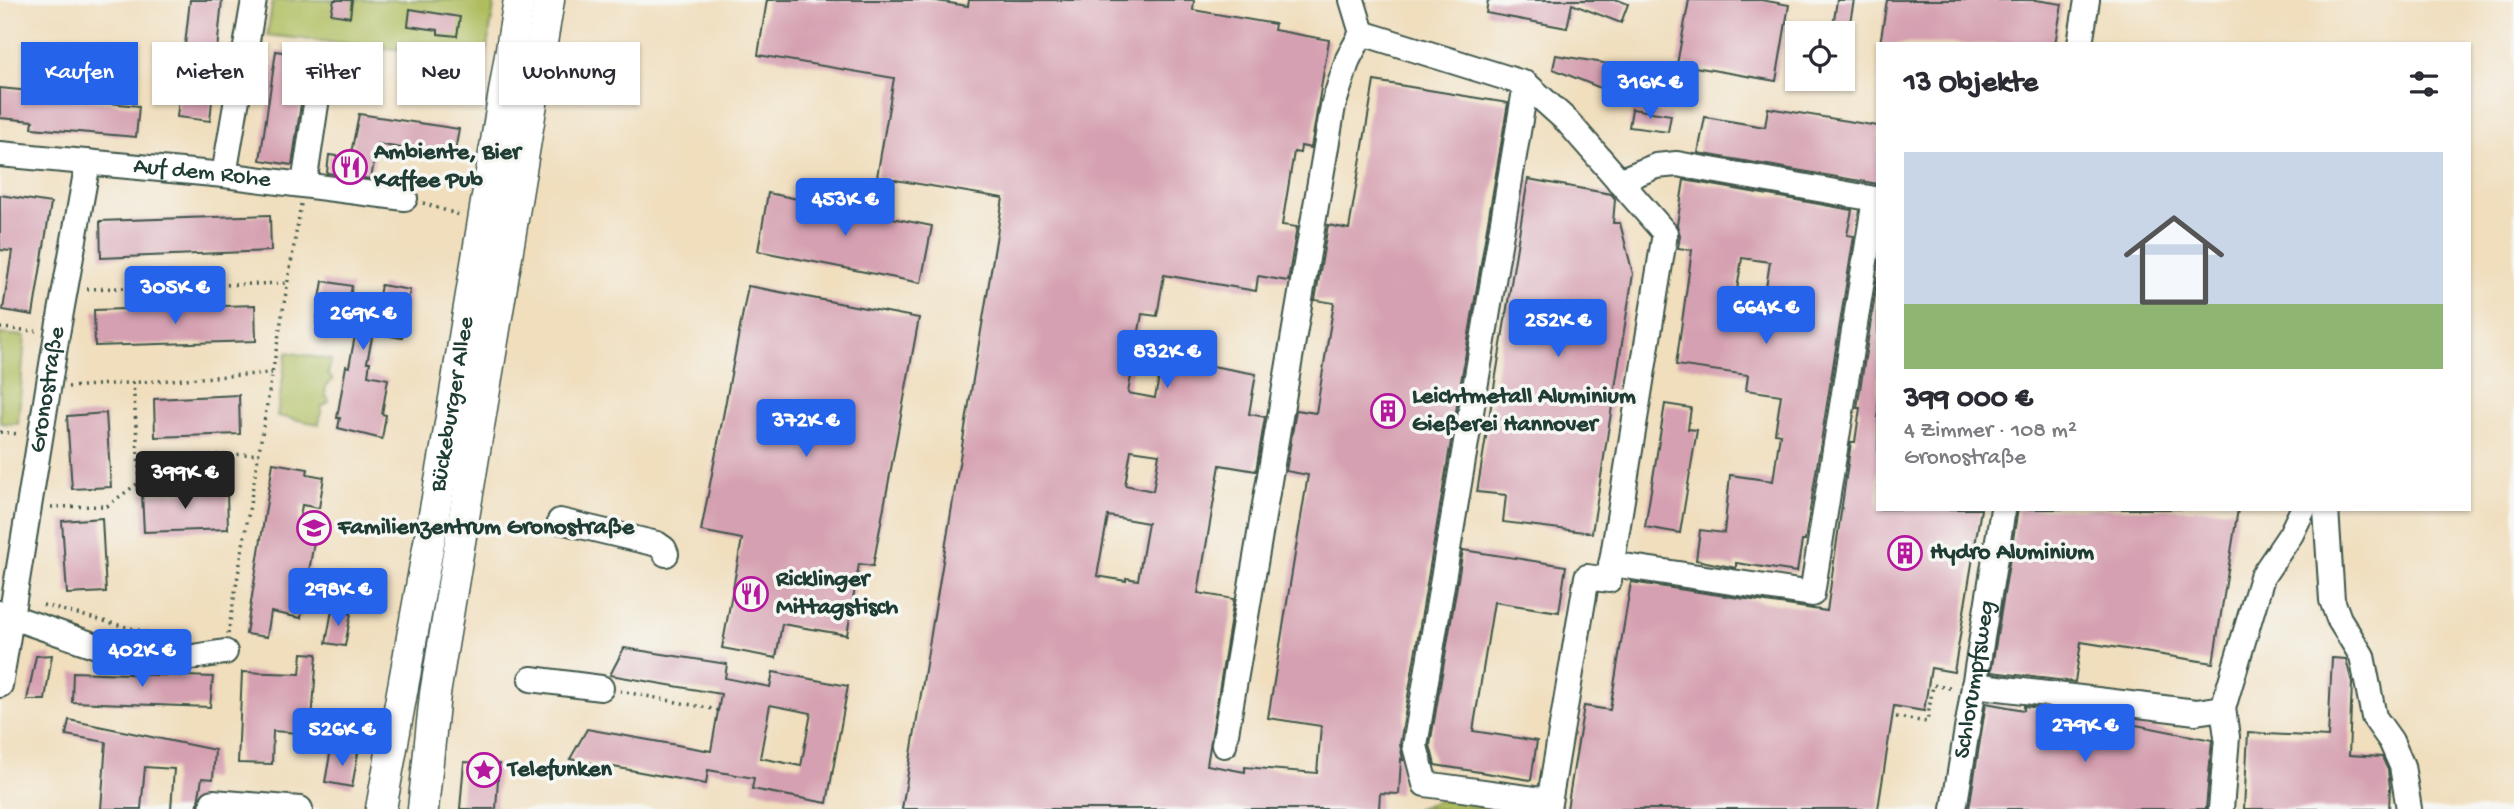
<!DOCTYPE html>
<html lang="de">
<head>
<meta charset="utf-8">
<style>
	body { margin:0; font-family:"Gochi Hand",sans-serif; background:#f7f7f7; color:#2b2b33; height:100vh; display:flex; flex-direction:column; font-size:26px; white-space:nowrap }
	* { box-sizing:border-box; margin:0 }
	p { font-size:23px; color:#7c7c81 }
	.icon { flex:none; width:38px; height:38px; fill:none; stroke:currentColor; stroke-width:2; stroke-linecap:round; stroke-linejoin:round }
	.map { position:relative; flex:1; overflow:hidden }
	.drawer { position:absolute; left:1876px; top:42px; width:595px; height:469px; display:flex; flex-direction:column; background:#fff; border-radius:0px; box-shadow:0 2px 5px #0004 }
	.drawer>* { flex:none }
	.top-card { position:absolute; left:21px; top:42px; width:665px; height:63px; display:flex; gap:14px }
	.buttons { position:absolute; left:1785px; top:21px; display:grid; gap:14px }
	.buttons a { display:grid; place-items:center; width:70px; height:70px; border-radius:0px; background:#fff; box-shadow:0 2px 5px #0004; font-size:35px }
	.price { position:absolute; translate:-50% -60px; padding:0 16px; border-radius:7px; background:#2563eb; color:#fff; font-size:23px; line-height:46px; filter:drop-shadow(0 2px 4px #0008) }
	.price::after { content:''; position:absolute; left:50%; top:42px; width:21px; height:16px; margin-left:-10px; background:inherit; clip-path:polygon(0 0,100% 0,50% 100%) }
	.price.current { background:#222; color:#fff }
	ul { padding:0; list-style:none }
	li { display:grid; align-content:center; gap:14px; height:371px; padding:0 28px }
	li span { display:grid; place-items:center; height:217px; border-radius:0px; color:#555 }
	li>.icon { margin-inline-start:auto }
	span .icon { width:126px; height:126px; fill:#fffc; stroke-width:1 }
	li b { font-size:30px }
	h2 { display:flex; justify-content:space-between; align-items:center; height:84px; padding:0 28px; font-size:30px }
	.chip { padding:0 24px; border-radius:0px; background:#fff; box-shadow:0 2px 5px #0004; font-size:24px; line-height:63px }
	.chip.current { background:#2563eb; color:#fff }
	.map>svg:first-child { display:block }
	.green { fill:#afbd5f; stroke:#677d4a; stroke-width:2 }
	.building { fill:#d5a0b1; fill-rule:evenodd }
	.lines { fill:none; stroke-linecap:round; stroke-linejoin:round }
	.minor-casing { stroke:#3e5549; stroke-width:28 }
	.major-casing { stroke:#3e5549; stroke-width:33 }
	.path { stroke:#3e5549; stroke-width:3.5; stroke-dasharray:2 5; stroke-linecap:butt }
	.minor { stroke:#fff; stroke-width:24 }
	.major { stroke:#fff; stroke-width:30 }
	.labels { text-anchor:middle; dominant-baseline:central; stroke-width:7; stroke-linejoin:round; paint-order:stroke }
	.poi-label { font-size:24px; font-weight:bold; fill:#1f3d34; stroke:#f6f6f2; text-anchor:start }
	.street-label { font-size:24px; fill:#1f3d34; stroke:#f6f6f2 }
</style>
</head>
<body>
<div class="map">
<svg width="2514" height="809" viewBox="0 0 2514 809">
	<rect width="100%" height="100%" fill="#f6f6f2"/>
	<filter id="ink" filterUnits="userSpaceOnUse"><feTurbulence type="fractalNoise" baseFrequency=".0143" numOctaves="2"/><feDisplacementMap in="SourceGraphic" scale="14" xChannelSelector="R" yChannelSelector="G"/><feConvolveMatrix kernelMatrix="1 2 1 2 8 2 1 2 1" color-interpolation-filters="sRGB"/></filter>
	<filter id="wash" filterUnits="userSpaceOnUse"><feTurbulence type="fractalNoise" baseFrequency=".00686" numOctaves="4" result="noise"/><feDisplacementMap in="SourceGraphic" scale="28" xChannelSelector="R" yChannelSelector="G"/><feGaussianBlur stdDeviation="1.57" result="paint"/><feColorMatrix in="noise" values="0 0 0 0 0 0 0 0 0 0 0 0 0 0 0 0 0 1.4 0 .05"/><feComposite in="paint" operator="in"/></filter>
	<g filter="url(#wash)">
		<rect width="100%" height="100%" fill="#f0debd"/>
		<!-- green -->
		<g class="green">
			<polygon points="273,0 495,0 485,59 267,35"/>
			<polygon points="0,334 25,336 18,424 0,423"/>
			<polygon points="287,352 331,360 328,374 333,380 326,385 325,396 328,398 329,402 322,406 319,424 277,416"/>
			<polygon points="1447,792 1529,809 1415,809 1438,801"/>
		</g>
		<g id="blocks">
			<!-- building -->
			<g class="building">
				<polygon points="190,0 222,0 210,121 177,117"/>
				<polygon points="334,0 352,0 350,17 331,14"/>
				<path d="M767 0H931L968 6 969 0H1194L1193 10 1275 24 1274 30 1329 40 1311 148 1301 146 1300 153 1294 152 1282 225 1297 227 1288 281 1258 276 1256 291 1164 275 1157 316 1142 314 1128 393 1155 398 1163 357 1256 374 1249 414 1265 417 1256 471 1220 465 1198 593 1234 599 1207 765 1245 772V767L1317 773 1321 726 1268 718 1308 475 1286 471 1296 410 1316 413 1334 303 1315 300 1328 225 1349 229 1374 81 1508 103 1400 744 1403 760 1401 759 1399 794 1380 793 1379 809H902L1003 198 877 177 894 78 758 55ZM1131 450 1159 454 1153 491 1125 485ZM1108 516 1148 523 1138 580 1126 578V581L1097 576Z"/>
				<polygon points="1488,0 1618,0 1628,4 1621,23 1572,4 1567,28 1486,13"/>
				<polygon points="1689,0 1761,0 1789,5 1776,81 1677,64"/>
				<polygon points="1837,0 1854,0 1848,33 1832,33"/>
				<polygon points="1887,0 2036,0 2062,4 2055,44 1880,44"/>
				<polygon points="410,9 460,17 457,36 438,34 438,30 408,26"/>
				<polygon points="276,51 308,56 292,165 260,160"/>
				<polygon points="1556,55 1639,69 1634,95 1603,89 1553,69"/>
				<polygon points="0,88 60,94 60,98 139,106 136,137 32,128 33,121 0,118"/>
				<polygon points="1768,108 1878,126 1878,184 1698,153 1705,117 1765,127"/>
				<polygon points="1632,109 1671,115 1668,132 1629,127"/>
				<polygon points="359,114 459,129 454,157 377,144 371,179 327,173 329,155 350,158"/>
				<polygon points="1528,179 1611,194 1615,199 1613,223 1620,223 1633,274 1592,533 1503,522 1506,495 1477,492"/>
				<path d="M1684 180 1852 210 1847 235 1854 236 1805 541H1802L1797 572 1736 563V568L1696 560 1700 530 1724 533 1730 475 1773 481 1780 434 1775 433 1781 395 1746 390 1748 375 1676 365 1692 250 1678 248 1680 235 1677 225ZM1742 258 1770 262 1763 306 1735 302Z"/>
				<polygon points="768,193 932,226 921,283 758,251"/>
				<polygon points="0,195 51,203 33,315 3,310 12,251 0,250"/>
				<polygon points="270,215 271,251 101,258 100,221"/>
				<polygon points="1878,276 1878,509 1981,509 1954,672 1931,668 1924,711 1894,706 1878,809 1567,809 1584,706 1610,710 1631,582 1827,611 1851,442 1855,442 1860,408 1857,408"/>
				<polygon points="323,281 352,286 348,307 376,312 381,285 410,290 402,338 373,333 367,362 370,362 368,375 388,379 382,414 386,415 382,439 338,428 340,418 337,418 346,366 349,367 355,336 344,334 345,328 316,323"/>
				<polygon points="748,286 919,318 873,566 859,564 847,635 782,624 776,658 722,648 742,539 701,531"/>
				<polygon points="255,305 256,341 95,346 94,310"/>
				<polygon points="239,395 240,434 155,437 154,399"/>
				<polygon points="1665,404 1691,408 1688,429 1697,430 1680,533 1645,527"/>
				<polygon points="106,413 111,487 72,489 67,416"/>
				<polygon points="273,463 308,469 307,474 324,477 319,508 302,505 297,533 315,536 301,618 271,612 267,637 246,634"/>
				<polygon points="227,491 228,529 144,532 142,494"/>
				<polygon points="2018,509 2238,509 2213,663 2081,642 2075,682 1991,672"/>
				<polygon points="102,518 106,592 67,594 62,521"/>
				<polygon points="1463,550 1566,566 1559,612 1494,602 1473,731 1537,741 1531,780 1435,765 1430,745"/>
				<polygon points="332,610 351,613 345,646 326,643"/>
				<path d="M624 648 727 664 725 678 770 687 773 672 848 686 827 803 752 789 754 778 708 770 706 784 570 759 587 729 711 751 721 694 610 675ZM770 705 811 713 801 766 760 758Z"/>
				<polygon points="302,653 317,654 311,734 273,731 272,764 238,763 242,672 300,674"/>
				<polygon points="52,655 45,700 27,700 36,656"/>
				<polygon points="2332,658 2346,659 2352,683 2349,755 2382,757 2388,770 2390,788 2389,809 2244,809 2248,733 2328,737"/>
				<polygon points="73,672 213,677 210,707 72,702"/>
				<polygon points="1986,703 2024,710 2024,706 2070,712 2212,740 2206,809 1969,809"/>
				<polygon points="69,720 215,750 213,779 202,778 197,809 171,809 174,769 145,767 141,809 101,809 106,742 66,735"/>
				<polygon points="331,749 358,753 352,787 325,782"/>
				<polygon points="464,762 499,764 496,809 460,809"/>
			</g>
		</g>
	</g>
	<g filter="url(#ink)">
		<use href="#blocks" fill-opacity="0" stroke="#3e5549" stroke-width="2"/>
		<g class="lines">
			<!-- minor casing -->
			<g class="minor-casing">
				<g id="minor">
					<polyline points="1352,0 1362,33 1526,84 1567,121 1665,233 1609,580 1587,577 1548,809"/>
					<polyline points="2080,44 2087,0"/>
					<polyline points="1526,84 1415,746 1425,784 1549,801"/>
					<path id="s1" d="M0 154 224 175 405 198"/>
					<polyline points="224,175 254,0"/>
					<polyline points="304,184 323,58"/>
					<polyline points="2326,509 2332,600 2339,619 2362,656 2374,717 2391,741 2402,766 2409,809"/>
					<polyline points="560,521 657,544 664,549 666,554"/>
					<polyline points="1611,564 1812,594 1875,199 1677,164 1656,166 1619,181"/>
					<polyline points="0,613 126,656 186,658 225,652"/>
					<polyline points="531,679 601,688"/>
					<path id="s2" d="M0 685 57 334 88 162"/>
					<polyline points="1974,685 2196,712 2223,708 2262,577 2291,534 2303,509"/>
					<polyline points="1224,745 1333,106 1348,59 1362,33"/>
					<polyline points="212,809 213,802 300,809"/>
					<path id="s3" d="M1954 809 2003 509"/>
					<polyline points="2221,809 2227,737 2223,708"/>
				</g>
			</g>
			<!-- major casing -->
			<g class="major-casing">
				<g id="major">
					<path id="s4" d="M381 809 446 448 519 0"/>
					<polyline points="423,809 435,694 549,0"/>
				</g>
			</g>
			<!-- path -->
			<g class="path">
				<polyline points="423,203 459,215"/>
				<polyline points="87,289 287,283"/>
				<polyline points="0,328 36,331"/>
				<polyline points="133,382 140,482"/>
				<polyline points="68,387 272,373"/>
				<polyline points="0,432 19,434"/>
				<polyline points="51,507 107,506 175,456 259,454"/>
				<polyline points="43,605 153,634 185,632"/>
				<polyline points="228,634 301,204"/>
				<polyline points="620,691 718,710"/>
				<polyline points="1896,717 1927,722 1933,685 1954,689"/>
			</g>
			<!-- minor -->
			<use href="#minor" class="minor"/>
			<!-- major -->
			<use href="#major" class="major"/>
		</g>
	</g>
	<!-- icons -->
	<defs>
		<g id="restaurant-ring" transform="scale(1.75)"><circle r="9.5" fill="#f6f6f2" stroke="#b5179e" stroke-width="1.5"/><path d="M-5-6h1v4h1v-4h1v4h1v-4h1v5L-1.5 .5V6h-2V.5L-5-1ZM5-6V6H3V1.5H1.5Q1.5-4 5-6Z" fill="#b5179e"/></g>
		<g id="building-ring" transform="scale(1.75)"><circle r="9.5" fill="#f6f6f2" stroke="#b5179e" stroke-width="1.5"/><path d="M-4-6H4V6H1V3H-1V6H-4ZM-2.5-4.3h1.7v1.8h-1.7ZM.8-4.3h1.7v1.8H.8ZM-2.5-1h1.7V.8h-1.7ZM.8-1h1.7V.8H.8Z" fill="#b5179e"/></g>
		<g id="school-ring" transform="scale(1.75)"><circle r="9.5" fill="#f6f6f2" stroke="#b5179e" stroke-width="1.5"/><path d="M0-5L7-2L0 1L-7-2ZM-4 1L0 2.5L4 1V4Q0 6-4 4Z" fill="#b5179e"/></g>
		<g id="sight-ring" transform="scale(1.75)"><circle r="9.5" fill="#f6f6f2" stroke="#b5179e" stroke-width="1.5"/><path d="M0-6L1.8-2.2L6-1.7L2.9 1.2L3.7 5.4L0 3.3L-3.7 5.4L-2.9 1.2L-6-1.7L-1.8-2.2Z" fill="#b5179e"/></g>
	</defs>
	<g fill-rule="evenodd">
		<use href="#restaurant-ring" x="350" y="167"/>
		<use href="#building-ring" x="1388" y="411"/>
		<use href="#school-ring" x="314" y="528"/>
		<use href="#building-ring" x="1905" y="553"/>
		<use href="#restaurant-ring" x="751" y="594"/>
		<use href="#sight-ring" x="484" y="770"/>
	</g>
	<g class="labels">
		<!-- poi labels -->
		<g class="poi-label">
			<text x="374" y="153">Ambiente, Bier<tspan x="374" dy="28">Kaffee Pub</tspan></text>
			<text x="1412" y="397">Leichtmetall Aluminium<tspan x="1412" dy="28">Gießerei Hannover</tspan></text>
			<text x="338" y="528">Familienzentrum Gronostraße</text>
			<text x="1930" y="553">Hydro Aluminium</text>
			<text x="776" y="580">Ricklinger<tspan x="776" dy="28">Mittagstisch</tspan></text>
			<text x="508" y="770">Telefunken</text>
		</g>
		<!-- street labels -->
		<g class="street-label">
			<text stroke="none"><textPath href="#s1" startOffset="203">Auf dem Rohe</textPath></text>
			<text stroke="none"><textPath href="#s2" startOffset="299">Gronostraße</textPath></text>
			<text stroke="none"><textPath href="#s4" startOffset="411">Bückeburger Allee</textPath></text>
			<text stroke="none"><textPath href="#s3" startOffset="131">Schlorumpfsweg</textPath></text>
		</g>
	</g>
</svg>
<div class="buttons">
<a><svg class="icon" aria-label="locate" viewBox="0 0 24 24"><circle cx="12" cy="12" r="6"/><path d="M12 2v4M12 18v4M2 12h4M18 12h4"/></svg></a>
</div>
<b class="price" style="left:1650px;top:121px">316K €</b>
<b class="price" style="left:845px;top:238px">453K €</b>
<b class="price" style="left:175px;top:326px">305K €</b>
<b class="price" style="left:1766px;top:346px">664K €</b>
<b class="price" style="left:363px;top:352px">269K €</b>
<b class="price" style="left:1558px;top:359px">252K €</b>
<b class="price" style="left:1167px;top:390px">832K €</b>
<b class="price" style="left:806px;top:459px">372K €</b>
<b class="price current" style="left:185px;top:511px">399K €</b>
<b class="price" style="left:338px;top:628px">298K €</b>
<b class="price" style="left:142px;top:689px">402K €</b>
<b class="price" style="left:2085px;top:764px">279K €</b>
<b class="price" style="left:342px;top:768px">526K €</b>
<div class="top-card">
<a class="chip current">Kaufen</a>
<a class="chip">Mieten</a>
<a class="chip">Filter</a>
<a class="chip">Neu</a>
<a class="chip">Wohnung</a>
</div>
<section class="drawer">
<h2>13 Objekte<svg class="icon" aria-label="filters" viewBox="0 0 24 24"><path d="M4 7h16M4 17h16"/><circle cx="9" cy="7" r="2"/><circle cx="15" cy="17" r="2"/></svg></h2>
<ul>
<li><span style="background:linear-gradient(#c9d6e8 70%,#8fb573 0)"><svg class="icon" aria-label="home" viewBox="0 0 24 24"><path d="M3 11l9-7 9 7M6 9v11h12V9"/></svg></span><div><b>399 000 €</b><p>4 Zimmer · 108 m²</p><p>Gronostraße</p></div></li>
</ul>
</section>
</div>
</body>
</html>
